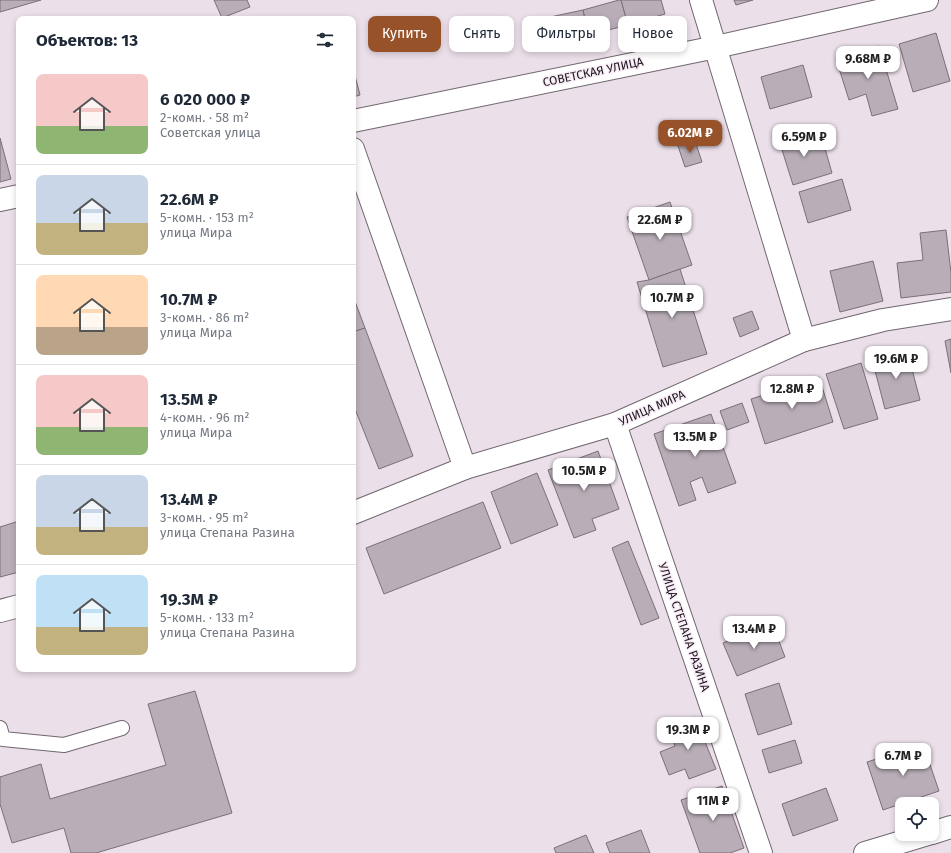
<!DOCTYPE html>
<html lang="ru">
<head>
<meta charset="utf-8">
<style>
	body { margin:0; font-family:"Fira Sans",sans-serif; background:#f2f2f3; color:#1f2937; height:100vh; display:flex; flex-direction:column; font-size:15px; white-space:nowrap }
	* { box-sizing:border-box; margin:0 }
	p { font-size:13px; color:#747a83 }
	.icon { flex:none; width:22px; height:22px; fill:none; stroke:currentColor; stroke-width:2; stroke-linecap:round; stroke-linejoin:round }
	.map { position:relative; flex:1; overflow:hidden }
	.sheet { position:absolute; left:16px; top:16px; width:340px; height:656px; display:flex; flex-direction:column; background:#fff; border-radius:8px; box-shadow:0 2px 6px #0003 }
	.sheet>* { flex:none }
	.guide { position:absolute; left:368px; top:16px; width:380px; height:36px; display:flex; gap:8px }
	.fabs { position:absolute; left:895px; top:797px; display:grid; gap:8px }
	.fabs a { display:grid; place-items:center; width:44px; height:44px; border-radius:8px; background:#fff; box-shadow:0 2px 6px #0003; font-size:20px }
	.price { position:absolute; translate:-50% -34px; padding:0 9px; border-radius:8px; background:#fff; color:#222; font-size:13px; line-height:26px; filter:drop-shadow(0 1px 2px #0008) }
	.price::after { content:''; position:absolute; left:50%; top:24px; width:12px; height:9px; margin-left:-6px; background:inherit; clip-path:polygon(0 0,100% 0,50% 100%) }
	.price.active { background:#985229; color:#fff }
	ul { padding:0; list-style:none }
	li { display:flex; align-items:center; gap:12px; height:100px; padding:0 20px }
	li+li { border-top:1px solid #e0e1e3 }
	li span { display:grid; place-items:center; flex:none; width:112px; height:80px; border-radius:8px; color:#555 }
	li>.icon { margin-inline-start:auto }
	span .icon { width:48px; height:48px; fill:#fffc; stroke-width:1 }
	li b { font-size:17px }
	h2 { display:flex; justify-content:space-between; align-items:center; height:48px; padding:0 20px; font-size:17px }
	.tag { padding:0 14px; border-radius:8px; background:#fff; box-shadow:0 2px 6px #0003; font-size:14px; line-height:36px }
	.tag.active { background:#985229; color:#fff }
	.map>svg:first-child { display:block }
	.building { fill:#b9aeb8; stroke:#7b707a }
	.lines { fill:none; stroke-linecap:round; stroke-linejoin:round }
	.lane-casing { stroke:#716770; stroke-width:16 }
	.street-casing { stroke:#716770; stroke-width:24 }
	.secondary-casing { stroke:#716770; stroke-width:24 }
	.lane { stroke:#fff; stroke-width:14 }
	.street { stroke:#fff; stroke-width:22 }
	.secondary { stroke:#fff; stroke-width:22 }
	.labels { text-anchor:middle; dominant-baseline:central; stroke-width:3; stroke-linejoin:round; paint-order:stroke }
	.street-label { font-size:12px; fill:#1a161a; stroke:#f8ecf7 }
</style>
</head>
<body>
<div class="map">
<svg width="951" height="853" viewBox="0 0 951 853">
	<rect width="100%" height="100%" fill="#ebdfea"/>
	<!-- building -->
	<g class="building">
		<polygon points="0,0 41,0 0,12"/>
		<polygon points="214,0 247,0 250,7 222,18"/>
		<polygon points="619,0 621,0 628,25 588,35 583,10"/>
		<polygon points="621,0 661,0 665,14 628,25"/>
		<polygon points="734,0 753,0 736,5"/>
		<polygon points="583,10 588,35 542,46 536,20"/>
		<polygon points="936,33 950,81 913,92 899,44"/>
		<polygon points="879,46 898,109 872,116 866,94 849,100 836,59"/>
		<polygon points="803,65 812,97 770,109 761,77"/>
		<polygon points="353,68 360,95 353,97"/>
		<polygon points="804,129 810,149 824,145 832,173 793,185 778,137"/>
		<polygon points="0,138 11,179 0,182"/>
		<polygon points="695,141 702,162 685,167 678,146"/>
		<polygon points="842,179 851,210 808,223 799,192"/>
		<polygon points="670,202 692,265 649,280 627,217"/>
		<polygon points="946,230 951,273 951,292 901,298 897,263 923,260 920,233"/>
		<polygon points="873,261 883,301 840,312 830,271"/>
		<polygon points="680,269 707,354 663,367 637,282 649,280"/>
		<polygon points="353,296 365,328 353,332"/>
		<polygon points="752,311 759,329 740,337 733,318"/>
		<polygon points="365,328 413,456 379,469 353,404 353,332"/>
		<polygon points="951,339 951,373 945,341"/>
		<polygon points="907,350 920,400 885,409 872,359"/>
		<polygon points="861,363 878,419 844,429 826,374"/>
		<polygon points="819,377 833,422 765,444 751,399"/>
		<polygon points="742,403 749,422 727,430 720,411"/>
		<polygon points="711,414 736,483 708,493 702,477 690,482 696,500 679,506 654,434"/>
		<polygon points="598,451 619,509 592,519 596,530 574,538 548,470"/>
		<polygon points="537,473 558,525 511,544 491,492"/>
		<polygon points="483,502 501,548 384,594 366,548"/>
		<polygon points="19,521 19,572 0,577 0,527"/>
		<polygon points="628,541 659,618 641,625 612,548"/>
		<polygon points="772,623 785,657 737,676 723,643"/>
		<polygon points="779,683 792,724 758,735 745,694"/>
		<polygon points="195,691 232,813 96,853 71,853 64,828 12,843 0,804 0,777 41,764 50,799 166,765 148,704"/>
		<polygon points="695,717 716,769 689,779 685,769 669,775 660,752 675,746 668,727"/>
		<polygon points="795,740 802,763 769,773 762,750"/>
		<polygon points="923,744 939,791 883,810 867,762"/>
		<polygon points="722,786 744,848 730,853 700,853 681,800"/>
		<polygon points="826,788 838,820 793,836 782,804"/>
		<polygon points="641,830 650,853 610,853 606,843"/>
		<polygon points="586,835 594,853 556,853 554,848"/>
	</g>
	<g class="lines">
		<!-- lane casing -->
		<g class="lane-casing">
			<polyline id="lane" points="0,728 3,739 64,745 122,728"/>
		</g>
		<!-- street casing -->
		<g class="street-casing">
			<g id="street">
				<polyline points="701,0 804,340"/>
				<polyline points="353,121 716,47 927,0"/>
				<polyline points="615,424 761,853"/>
				<polyline points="465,468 615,424 804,340 883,320 951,309"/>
				<polyline points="932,833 951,827"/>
				<polyline points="865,853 928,834"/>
			</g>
		</g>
		<!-- secondary casing -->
		<g class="secondary-casing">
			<g id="secondary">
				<polyline points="353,149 465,468 353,513"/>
				<polyline points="0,200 19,196"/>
				<polyline points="0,611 19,606"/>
			</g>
		</g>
		<!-- lane -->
		<use href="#lane" class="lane"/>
		<!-- street -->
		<use href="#street" class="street"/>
		<!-- secondary -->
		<use href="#secondary" class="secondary"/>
	</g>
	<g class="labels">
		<!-- street labels -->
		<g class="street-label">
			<text transform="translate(593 72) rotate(-12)">СОВЕТСКАЯ УЛИЦА</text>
			<text transform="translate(652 408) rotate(-24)">УЛИЦА МИРА</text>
			<text transform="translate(684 627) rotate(71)">УЛИЦА СТЕПАНА РАЗИНА</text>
		</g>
	</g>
</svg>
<div class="fabs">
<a><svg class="icon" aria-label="locate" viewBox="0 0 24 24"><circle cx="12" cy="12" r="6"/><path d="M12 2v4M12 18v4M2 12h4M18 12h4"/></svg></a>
</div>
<b class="price" style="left:868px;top:80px">9.68M ₽</b>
<b class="price active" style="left:690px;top:154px">6.02M ₽</b>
<b class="price" style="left:804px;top:158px">6.59M ₽</b>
<b class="price" style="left:660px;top:241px">22.6M ₽</b>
<b class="price" style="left:672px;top:319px">10.7M ₽</b>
<b class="price" style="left:896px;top:380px">19.6M ₽</b>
<b class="price" style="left:792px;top:410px">12.8M ₽</b>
<b class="price" style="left:695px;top:458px">13.5M ₽</b>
<b class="price" style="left:584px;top:492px">10.5M ₽</b>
<b class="price" style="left:754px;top:650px">13.4M ₽</b>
<b class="price" style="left:688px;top:751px">19.3M ₽</b>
<b class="price" style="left:903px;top:777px">6.7M ₽</b>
<b class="price" style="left:713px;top:822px">11M ₽</b>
<div class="guide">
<a class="tag active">Купить</a>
<a class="tag">Снять</a>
<a class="tag">Фильтры</a>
<a class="tag">Новое</a>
</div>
<section class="sheet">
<h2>Объектов: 13<svg class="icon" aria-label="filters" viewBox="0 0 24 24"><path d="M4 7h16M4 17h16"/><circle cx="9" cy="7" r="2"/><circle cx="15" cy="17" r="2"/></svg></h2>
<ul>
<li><span style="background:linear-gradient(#f6c9c9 65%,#8fb573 0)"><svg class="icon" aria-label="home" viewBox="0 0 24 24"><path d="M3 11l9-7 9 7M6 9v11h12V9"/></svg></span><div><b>6 020 000 ₽</b><p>2-комн. · 58 m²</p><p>Советская улица</p></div></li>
<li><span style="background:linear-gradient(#c9d6e8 60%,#c2b280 0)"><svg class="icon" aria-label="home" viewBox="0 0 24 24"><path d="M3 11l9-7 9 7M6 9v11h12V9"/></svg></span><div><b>22.6M ₽</b><p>5-комн. · 153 m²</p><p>улица Мира</p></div></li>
<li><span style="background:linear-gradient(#ffd9b3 65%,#b9a48a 0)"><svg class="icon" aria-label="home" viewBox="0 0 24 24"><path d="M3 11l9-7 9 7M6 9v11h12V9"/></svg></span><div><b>10.7M ₽</b><p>3-комн. · 86 m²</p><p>улица Мира</p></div></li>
<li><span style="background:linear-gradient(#f6c9c9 65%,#8fb573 0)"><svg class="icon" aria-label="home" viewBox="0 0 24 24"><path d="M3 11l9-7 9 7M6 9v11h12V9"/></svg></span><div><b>13.5M ₽</b><p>4-комн. · 96 m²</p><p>улица Мира</p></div></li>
<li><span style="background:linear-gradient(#c9d6e8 65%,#c2b280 0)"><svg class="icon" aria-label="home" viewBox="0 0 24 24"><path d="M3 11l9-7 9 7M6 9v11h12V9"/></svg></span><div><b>13.4M ₽</b><p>3-комн. · 95 m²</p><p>улица Степана Разина</p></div></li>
<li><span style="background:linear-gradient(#bfe0f5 65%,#c2b280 0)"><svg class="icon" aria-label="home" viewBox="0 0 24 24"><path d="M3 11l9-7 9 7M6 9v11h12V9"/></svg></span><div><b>19.3M ₽</b><p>5-комн. · 133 m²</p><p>улица Степана Разина</p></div></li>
</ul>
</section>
</div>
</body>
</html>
